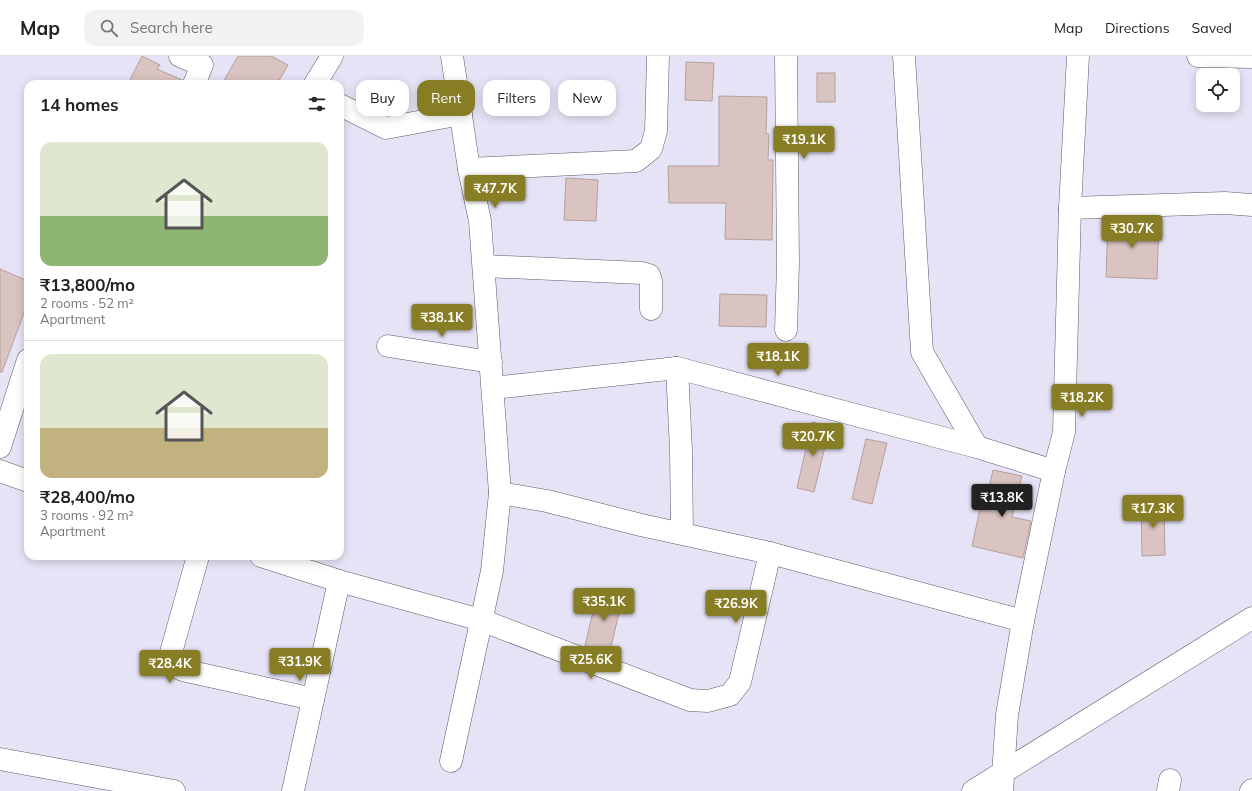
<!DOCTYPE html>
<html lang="en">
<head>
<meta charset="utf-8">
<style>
	body { margin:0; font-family:Mulish,sans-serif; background:#f2f2f2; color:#222; height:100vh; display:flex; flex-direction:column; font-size:15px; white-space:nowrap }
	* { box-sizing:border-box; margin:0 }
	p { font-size:13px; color:#767676 }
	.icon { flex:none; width:22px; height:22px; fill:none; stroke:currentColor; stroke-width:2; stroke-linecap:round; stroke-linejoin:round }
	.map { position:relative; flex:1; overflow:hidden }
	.details { position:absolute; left:24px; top:24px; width:320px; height:480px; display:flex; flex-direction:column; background:#fff; border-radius:12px; box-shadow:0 2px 10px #0003 }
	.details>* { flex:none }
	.top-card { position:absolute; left:356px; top:24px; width:380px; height:36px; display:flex; gap:8px }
	.tools { position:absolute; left:1196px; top:12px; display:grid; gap:8px }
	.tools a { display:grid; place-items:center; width:44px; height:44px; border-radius:8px; background:#fff; box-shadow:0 2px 10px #0003; font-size:20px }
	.price { position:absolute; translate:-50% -34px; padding:0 9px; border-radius:4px; background:#877d24; color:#fff; font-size:13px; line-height:26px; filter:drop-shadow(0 1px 2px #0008) }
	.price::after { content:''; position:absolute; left:50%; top:24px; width:12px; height:9px; margin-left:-6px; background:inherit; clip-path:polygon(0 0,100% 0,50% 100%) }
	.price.current { background:#222; color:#fff }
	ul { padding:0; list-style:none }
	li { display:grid; align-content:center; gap:8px; height:212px; padding:0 16px }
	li+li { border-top:1px solid #e0e0e0 }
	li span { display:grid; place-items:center; height:124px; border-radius:12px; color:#555 }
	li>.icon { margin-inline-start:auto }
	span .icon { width:72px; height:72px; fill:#fffc; stroke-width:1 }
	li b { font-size:17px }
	h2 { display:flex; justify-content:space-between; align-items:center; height:48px; padding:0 16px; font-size:17px }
	.pill { padding:0 14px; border-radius:12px; background:#fff; box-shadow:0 2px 10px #0003; font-size:14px; line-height:36px }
	.pill.current { background:#877d24; color:#fff }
	header { display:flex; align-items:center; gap:24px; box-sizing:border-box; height:56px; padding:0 20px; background:#fff; border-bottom:1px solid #e0e0e0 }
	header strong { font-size:19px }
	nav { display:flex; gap:22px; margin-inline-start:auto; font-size:14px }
	.search { width:280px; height:36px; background:#f2f2f2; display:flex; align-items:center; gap:10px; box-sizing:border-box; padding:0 14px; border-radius:12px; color:#767676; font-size:15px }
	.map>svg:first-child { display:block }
	.building { fill:#dac4c2; stroke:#b49f9d }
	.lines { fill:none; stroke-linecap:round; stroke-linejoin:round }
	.minor-casing { stroke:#5c5b6a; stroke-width:23 }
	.minor { stroke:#fff; stroke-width:22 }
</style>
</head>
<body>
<header>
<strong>Map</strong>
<div class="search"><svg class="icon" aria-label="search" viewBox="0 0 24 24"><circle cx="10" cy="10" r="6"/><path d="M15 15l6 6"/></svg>Search here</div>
<nav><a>Map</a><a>Directions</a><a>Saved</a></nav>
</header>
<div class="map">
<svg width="1252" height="735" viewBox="0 0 1252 735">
	<rect width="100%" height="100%" fill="#e5e3f5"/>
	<!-- building -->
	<g class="building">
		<polygon points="142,0 160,9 157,13 182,24 182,28 128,28"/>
		<polygon points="238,0 271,0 288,9 277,28 222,28"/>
		<polygon points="686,6 714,7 712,45 685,44"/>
		<rect x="817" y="17" width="18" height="29"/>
		<polygon points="719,40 767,41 766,78 769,78 768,104 773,104 772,184 725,183 726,147 669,147 668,110 719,110"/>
		<polygon points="566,122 598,124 596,165 564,164"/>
		<polygon points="1108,163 1159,165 1157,223 1106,221"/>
		<polygon points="0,213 28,225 28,246 2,316 0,316"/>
		<polygon points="720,238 767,239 766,271 719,270"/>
		<polygon points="812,366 830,370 814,436 797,432"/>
		<polygon points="866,383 887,387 872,448 852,443"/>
		<polygon points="993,414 1022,420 1012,461 1031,465 1023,502 972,490 980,453 984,454"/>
		<polygon points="1141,447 1164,447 1165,499 1142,500"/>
		<polygon points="598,534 623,540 609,599 585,590"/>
	</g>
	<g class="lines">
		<!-- minor casing -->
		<g class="minor-casing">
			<g id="minor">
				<polyline points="180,0 202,9 194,28"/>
				<polyline points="452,0 469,113 480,165 500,437 547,445 641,469 770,497 1023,565"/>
				<polyline points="904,0 922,296 977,391"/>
				<polyline points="1198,0 1252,1"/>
				<polyline points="315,28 332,0"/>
				<polyline points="340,49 386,72 461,58"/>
				<polyline points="469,113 636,105 651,93 656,75 658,0"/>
				<polyline points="1070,152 1225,147 1252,149"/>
				<polyline points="484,210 642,217 649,219 651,225 651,253"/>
				<polyline points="786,274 788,207 786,0"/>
				<polyline points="388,290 491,306"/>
				<polyline points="677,312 681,394 682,477"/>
				<polyline points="493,332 677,312 977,391 1054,415"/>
				<polyline points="0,391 28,304"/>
				<polyline points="0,415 28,425"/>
				<path d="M198 500 170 600C173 610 178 613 187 615L313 643"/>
				<polyline points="261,500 339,525 481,564 690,644 708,645 730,639 740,626 770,497"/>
				<polyline points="0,703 174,735"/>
				<polyline points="451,705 492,515 500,437"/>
				<polyline points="293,735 339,525"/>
				<polyline points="973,735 1252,562"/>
				<polyline points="1002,735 1007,659 1023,565 1054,415 1064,376 1070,152 1078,0"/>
				<polyline points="1168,735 1170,724"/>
				<polyline points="1251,735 1252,734"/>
			</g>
		</g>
		<!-- minor -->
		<use href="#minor" class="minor"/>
	</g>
</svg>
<div class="tools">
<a><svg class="icon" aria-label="locate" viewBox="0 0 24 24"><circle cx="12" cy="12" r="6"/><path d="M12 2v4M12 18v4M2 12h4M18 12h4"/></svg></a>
</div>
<b class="price" style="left:804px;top:104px">₹19.1K</b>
<b class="price" style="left:495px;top:153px">₹47.7K</b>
<b class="price" style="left:1132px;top:193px">₹30.7K</b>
<b class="price" style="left:442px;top:282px">₹38.1K</b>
<b class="price" style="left:778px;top:321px">₹18.1K</b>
<b class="price" style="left:1082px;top:362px">₹18.2K</b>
<b class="price" style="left:813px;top:401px">₹20.7K</b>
<b class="price current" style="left:1002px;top:462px">₹13.8K</b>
<b class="price" style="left:1153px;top:473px">₹17.3K</b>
<b class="price" style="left:604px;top:566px">₹35.1K</b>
<b class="price" style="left:736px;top:568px">₹26.9K</b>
<b class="price" style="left:591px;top:624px">₹25.6K</b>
<b class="price" style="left:300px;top:626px">₹31.9K</b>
<b class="price" style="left:170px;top:628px">₹28.4K</b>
<div class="top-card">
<a class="pill">Buy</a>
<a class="pill current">Rent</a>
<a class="pill">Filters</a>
<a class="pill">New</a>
</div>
<section class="details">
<h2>14 homes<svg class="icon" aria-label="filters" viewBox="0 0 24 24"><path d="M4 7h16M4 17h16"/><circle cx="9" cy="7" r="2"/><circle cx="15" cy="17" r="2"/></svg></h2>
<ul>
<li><span style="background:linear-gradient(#dfe7d0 60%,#8fb573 0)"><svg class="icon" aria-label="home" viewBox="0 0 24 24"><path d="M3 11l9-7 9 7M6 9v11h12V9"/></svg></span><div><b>₹13,800/mo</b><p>2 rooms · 52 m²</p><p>Apartment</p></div></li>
<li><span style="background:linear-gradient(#dfe7d0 60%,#c2b280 0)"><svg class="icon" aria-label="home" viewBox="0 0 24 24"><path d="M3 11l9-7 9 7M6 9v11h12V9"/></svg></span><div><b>₹28,400/mo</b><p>3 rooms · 92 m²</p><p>Apartment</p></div></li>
</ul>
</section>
</div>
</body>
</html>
